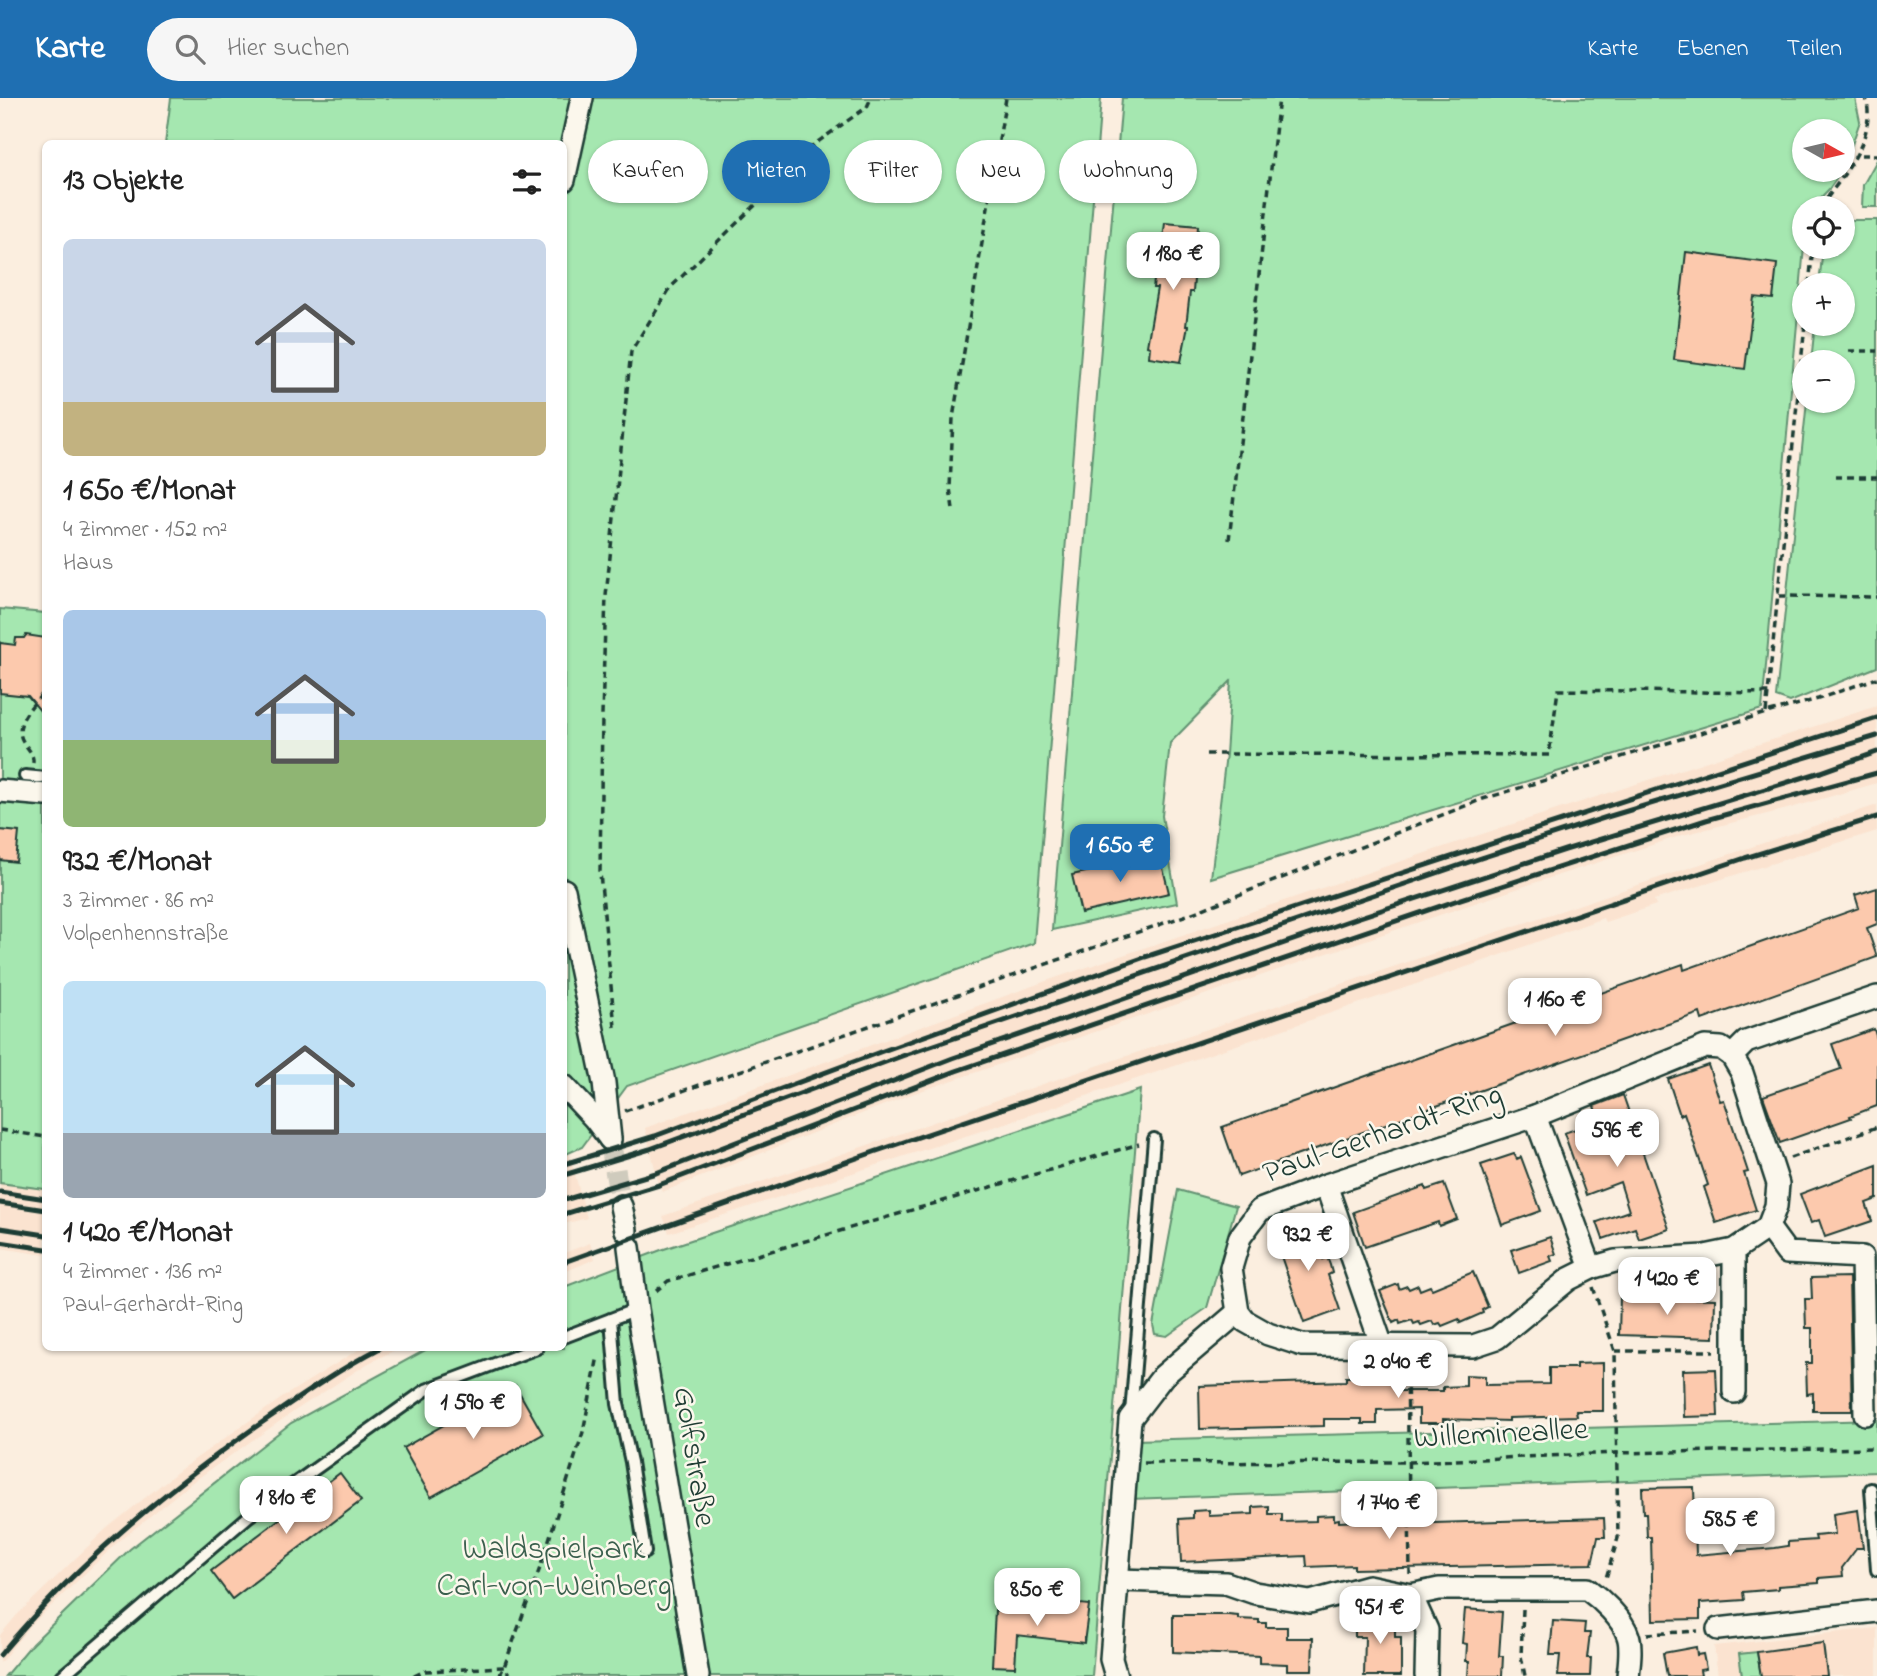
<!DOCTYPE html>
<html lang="de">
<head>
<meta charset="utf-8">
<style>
	body { margin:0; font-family:"Indie Flower",sans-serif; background:#f6f6f6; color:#222; height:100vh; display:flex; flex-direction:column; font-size:26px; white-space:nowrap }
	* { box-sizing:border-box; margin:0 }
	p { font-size:23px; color:#767676 }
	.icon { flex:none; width:38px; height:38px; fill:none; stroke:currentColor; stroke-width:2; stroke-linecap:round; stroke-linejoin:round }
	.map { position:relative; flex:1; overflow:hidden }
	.details { position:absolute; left:42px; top:42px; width:525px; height:1211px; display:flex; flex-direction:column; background:#fff; border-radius:10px; box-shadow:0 2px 5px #0004 }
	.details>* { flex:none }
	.hud { position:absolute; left:588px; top:42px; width:665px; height:63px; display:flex; gap:14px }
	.needle { width:46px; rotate:98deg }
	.buttons { position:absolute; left:1792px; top:21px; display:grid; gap:14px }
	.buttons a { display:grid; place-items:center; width:63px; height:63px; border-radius:50%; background:#fff; box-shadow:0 2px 5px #0004; font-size:35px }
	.price { position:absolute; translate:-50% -60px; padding:0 16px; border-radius:14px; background:#fff; color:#222; font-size:23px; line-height:46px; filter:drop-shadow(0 2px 4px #0008) }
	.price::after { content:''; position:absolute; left:50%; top:42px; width:21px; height:16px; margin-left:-10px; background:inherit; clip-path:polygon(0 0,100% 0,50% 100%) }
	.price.current { background:#1f6fb2; color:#fff }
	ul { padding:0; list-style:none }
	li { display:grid; align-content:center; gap:14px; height:371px; padding:0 21px }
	li span { display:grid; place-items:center; height:217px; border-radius:10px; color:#555 }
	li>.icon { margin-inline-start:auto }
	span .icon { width:126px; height:126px; fill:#fffc; stroke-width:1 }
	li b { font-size:30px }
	h2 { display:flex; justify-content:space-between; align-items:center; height:84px; padding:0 21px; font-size:30px }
	.chip { padding:0 24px; border-radius:32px; background:#fff; box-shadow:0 2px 5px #0004; font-size:24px; line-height:63px }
	.chip.current { background:#1f6fb2; color:#fff }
	header { display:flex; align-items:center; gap:42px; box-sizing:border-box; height:98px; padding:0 35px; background:#1f6fb2; color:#fff }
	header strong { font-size:33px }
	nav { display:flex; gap:38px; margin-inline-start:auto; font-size:24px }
	.search { width:490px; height:63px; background:#f6f6f6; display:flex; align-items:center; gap:18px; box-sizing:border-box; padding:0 24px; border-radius:38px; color:#767676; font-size:26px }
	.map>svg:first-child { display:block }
	.built { fill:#fbe3d0 }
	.green { fill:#a5e7b0; stroke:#629272; stroke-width:2; fill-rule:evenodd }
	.building { fill:#fcc9ad; stroke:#1f3d34; stroke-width:2 }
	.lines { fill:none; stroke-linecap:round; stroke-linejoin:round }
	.street-tunnel { stroke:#cfcbbd; stroke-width:21; stroke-dasharray:21 10; stroke-linecap:butt }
	.lane-casing { stroke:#1f3d34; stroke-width:16 }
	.street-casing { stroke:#1f3d34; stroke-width:26 }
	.path { stroke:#1f3d34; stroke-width:3.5; stroke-dasharray:7 5; stroke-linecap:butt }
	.lane { stroke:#fbf7ec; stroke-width:10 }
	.street { stroke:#fbf7ec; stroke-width:21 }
	.rail { stroke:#1f3d34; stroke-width:5 }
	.labels { text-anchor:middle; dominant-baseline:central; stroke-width:5; stroke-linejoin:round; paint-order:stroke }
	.street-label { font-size:32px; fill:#1f3d34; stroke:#fbf7ec }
	.park-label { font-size:32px; fill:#3a5f4d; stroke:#fbf7ec }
</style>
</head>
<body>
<header>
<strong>Karte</strong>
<div class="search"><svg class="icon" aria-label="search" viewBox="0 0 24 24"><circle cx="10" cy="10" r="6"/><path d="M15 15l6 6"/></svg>Hier suchen</div>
<nav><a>Karte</a><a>Ebenen</a><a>Teilen</a></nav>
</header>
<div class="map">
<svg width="1877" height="1578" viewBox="0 0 1877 1578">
	<rect width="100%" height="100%" fill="#fbeedf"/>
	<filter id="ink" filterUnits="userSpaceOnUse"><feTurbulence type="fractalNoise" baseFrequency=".0143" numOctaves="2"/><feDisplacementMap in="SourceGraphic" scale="14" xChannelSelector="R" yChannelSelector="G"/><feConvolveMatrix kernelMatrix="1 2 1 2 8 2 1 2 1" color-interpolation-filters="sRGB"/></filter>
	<g filter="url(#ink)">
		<!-- built -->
		<g class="built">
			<polygon points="1877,608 1877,685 1787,711 1683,737 1531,786 912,996 662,1094 659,1087 645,1030 1046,883 1473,739"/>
			<polygon points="1877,707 1877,733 1654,802 1656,807 1605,824 1603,820 1487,862 1051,1010 669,1135 663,1118 1043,986"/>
			<polygon points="569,1055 587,1120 564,1126 564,1057"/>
			<polygon points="0,1085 45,1091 45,1157 0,1150"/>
			<polygon points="590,1145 595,1161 564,1174 564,1155"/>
			<polygon points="361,1250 399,1250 367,1266 299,1310 191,1385 118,1444 29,1529 0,1565 0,1537 17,1517 106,1431 181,1371 289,1295"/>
			<polygon points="1877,1530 1877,1578 1718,1578 1714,1548"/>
		</g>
		<!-- green -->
		<g class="green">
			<polygon points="171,0 1101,0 1034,845 627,988 582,1049 564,1057 564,46 165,46"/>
			<path d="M1122 0H1855L1860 23 1844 70 1829 91 1811 110H1804V149L1762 611 1211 780 1226 656 1231 583 1170 645 1162 718 1177 805 1052 832ZM1804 33H1843V72H1804Z"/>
			<polygon points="1877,62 1877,109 1862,109 1863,87"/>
			<polygon points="1843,122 1877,122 1877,569 1790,604 1776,599 1807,303 1843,303 1843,264 1811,264 1815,226 1843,226 1843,187 1819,187 1823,149 1843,149"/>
			<polygon points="0,511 45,515 45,1091 0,1085"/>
			<polygon points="1140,992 1092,1578 5,1578 32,1546 130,1451 291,1325 429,1250 564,1250 564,1189 661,1152"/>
			<polygon points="1178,1092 1236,1108 1207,1210 1167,1238 1155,1236 1153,1227"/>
			<polygon points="1877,1322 1877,1374 1130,1401 1135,1342"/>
			<polygon points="1757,1554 1761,1578 1742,1578 1739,1556"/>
		</g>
		<!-- building -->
		<g class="building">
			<polygon points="1165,125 1198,128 1193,194 1190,194 1186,228 1188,228 1181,264 1149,259 1150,249 1147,248 1157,190 1153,190 1156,166 1160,166"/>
			<polygon points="1686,154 1777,166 1773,201 1754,199 1745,271 1674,262"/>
			<polygon points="26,537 46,540 46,620 28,598 0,595 0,545 15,547 16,540 24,540"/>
			<polygon points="0,732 19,734 16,764 0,762"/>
			<polygon points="1160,758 1169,795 1081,815 1072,777"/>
			<polygon points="1877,790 1877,826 1867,830 1877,859 1702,922 1700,915 1642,935 1239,1078 1222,1029 1683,866 1684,872 1859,810 1855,797"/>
			<polygon points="1874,931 1877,941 1877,1008 1850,1018 1851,1020 1780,1045 1763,998 1841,971 1832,946"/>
			<polygon points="1708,967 1720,1003 1724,1002 1748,1074 1744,1075 1756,1112 1716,1125 1704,1089 1708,1087 1684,1015 1680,1017 1668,981"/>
			<polygon points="1623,997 1669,1131 1639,1141 1635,1130 1603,1141 1597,1124 1629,1113 1620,1084 1586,1097 1564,1035 1599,1023 1594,1008"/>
			<polygon points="1514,1056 1517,1061 1521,1059 1541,1113 1502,1127 1481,1067"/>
			<polygon points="1877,1067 1877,1101 1866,1105 1872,1123 1825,1139 1819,1122 1811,1125 1800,1096"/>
			<polygon points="1444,1086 1457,1121 1439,1128 1438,1124 1365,1149 1353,1114 1425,1088 1426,1092"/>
			<polygon points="1311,1126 1323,1161 1327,1159 1330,1167 1332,1175 1328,1177 1340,1212 1304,1225 1274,1138"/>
			<polygon points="1550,1139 1556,1156 1550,1158 1552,1163 1519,1175 1511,1152"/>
			<polygon points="1473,1174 1488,1209 1482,1212 1483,1215 1460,1225 1459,1221 1442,1228 1440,1225 1434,1227 1432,1223 1421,1227 1419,1224 1414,1226 1412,1222 1400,1226 1399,1222 1393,1225 1380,1193 1398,1186 1399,1191 1407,1188 1409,1191 1418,1187 1420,1192 1430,1188 1432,1191"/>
			<polygon points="1849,1179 1852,1313 1813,1313 1813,1295 1807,1296 1806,1265 1812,1265 1812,1230 1806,1230 1805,1201 1812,1201 1811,1180"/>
			<polygon points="1659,1195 1676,1195 1676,1200 1715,1201 1714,1240 1619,1237 1620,1199 1659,1200"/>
			<polygon points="1603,1265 1603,1313 1576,1313 1577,1318 1509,1320 1509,1323 1443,1321 1443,1325 1419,1325 1419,1311 1377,1312 1377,1326 1362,1326 1362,1321 1324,1321 1324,1328 1200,1331 1199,1288 1346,1283 1346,1279 1367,1279 1367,1274 1395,1274 1395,1293 1443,1293 1443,1289 1466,1288 1466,1277 1485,1278 1485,1287 1549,1286 1549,1270 1576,1270 1576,1266"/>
			<polygon points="1716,1271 1718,1318 1684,1319 1683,1272"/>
			<polygon points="515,1287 543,1336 431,1399 403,1350"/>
			<polygon points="340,1375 361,1403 232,1501 211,1473"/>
			<polygon points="1694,1389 1696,1457 1775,1450 1788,1448 1788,1444 1816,1442 1815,1438 1835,1436 1833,1416 1858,1412 1863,1450 1857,1450 1842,1470 1843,1478 1819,1480 1819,1485 1778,1488 1778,1491 1743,1494 1744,1502 1700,1505 1700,1521 1653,1522 1651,1439 1647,1439 1646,1415 1643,1415 1642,1390"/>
			<polygon points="1269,1408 1269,1416 1282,1416 1282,1424 1316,1423 1316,1418 1334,1417 1334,1422 1339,1421 1339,1424 1401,1421 1401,1426 1604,1420 1605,1439 1598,1439 1592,1466 1354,1471 1354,1467 1307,1469 1306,1458 1181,1464 1179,1421 1193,1420 1193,1413 1209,1412 1209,1418 1253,1416 1253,1409"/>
			<polygon points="1038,1501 1089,1507 1084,1545 1017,1537 1015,1569 992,1568 995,1512 1036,1515"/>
			<polygon points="1465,1511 1502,1514 1499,1558 1503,1558 1502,1578 1468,1578 1469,1563 1466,1563 1467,1546 1462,1545"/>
			<polygon points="1173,1517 1228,1517 1238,1518 1238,1521 1259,1522 1259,1525 1266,1525 1266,1529 1287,1529 1287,1540 1313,1540 1312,1572 1287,1572 1287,1566 1259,1565 1259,1558 1173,1554"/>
			<polygon points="1355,1518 1389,1518 1389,1523 1395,1523 1395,1539 1401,1539 1401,1578 1364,1578 1365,1539 1355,1539"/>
			<polygon points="1553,1523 1585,1525 1584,1535 1590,1535 1587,1560 1591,1560 1590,1578 1558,1578 1560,1557 1550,1557"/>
			<polygon points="1823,1545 1827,1578 1761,1578 1757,1554"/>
			<polygon points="1696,1549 1697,1557 1703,1556 1706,1571 1700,1572 1701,1578 1667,1578 1663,1555"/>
		</g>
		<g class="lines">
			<!-- street-tunnel -->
			<polyline class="street-tunnel" points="610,1041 621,1108"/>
			<!-- lane casing -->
			<g class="lane-casing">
				<g id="lane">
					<polyline points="25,678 46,680"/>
					<polyline points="611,1221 618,1306 631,1364 645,1454"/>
					<polyline points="564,1239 637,1211"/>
					<polyline points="1131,1315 1154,1041"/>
					<polyline points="1871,1391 1877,1472"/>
					<polyline points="62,1578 249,1418 426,1292 537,1250"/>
				</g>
			</g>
			<!-- street casing -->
			<g class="street-casing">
				<g id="street">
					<polyline points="564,82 582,0"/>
					<polyline points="0,693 46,697"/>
					<polyline points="564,792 604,985 610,1041"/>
					<polyline points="1732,958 1742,975 1778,1086 1776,1108 1768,1129 1734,1152 1705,1158 1615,1163 1591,1170 1569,1181 1497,1240 1473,1248 1302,1247 1268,1236 1245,1223 1238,1214 1231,1170 1240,1139 1260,1112 1326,1087 1535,1018 1705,949 1721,950 1732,958 1746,944 1877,899"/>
					<polyline points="564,988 594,1020 610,1041"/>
					<polyline points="1535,1018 1591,1170"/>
					<polyline points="1326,1087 1382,1248"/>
					<polyline points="621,1108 626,1132"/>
					<polyline points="1768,1129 1787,1155 1862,1159 1865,1316"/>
					<polyline points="629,1149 637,1211 698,1578"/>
					<polyline points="1734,1294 1734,1152"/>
					<polyline points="1117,1482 1226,1485 1255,1495 1310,1504 1368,1488 1411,1497 1427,1532 1426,1578"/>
					<path d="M1411 1497 1439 1491H1587C1601 1501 1623 1521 1628 1538 1632 1549 1629 1567 1628 1578"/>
					<polyline points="1718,1531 1877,1513"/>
					<polyline points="1116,1578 1111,1561 1130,1321 1163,1278 1238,1214"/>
				</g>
			</g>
			<!-- path -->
			<g class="path">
				<polyline points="1861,57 1877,57"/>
				<path d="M1820 110C1841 79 1877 42 1866 0"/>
				<polyline points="1809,187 1813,149"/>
				<polyline points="1849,253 1877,253"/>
				<polyline points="1835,379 1877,379"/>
				<polyline points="953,411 950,390 953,320 1006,0"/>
				<polyline points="1229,442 1279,0"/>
				<polyline points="1779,498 1877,499"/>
				<polyline points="1766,615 1805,226"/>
				<polyline points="1206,656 1549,657 1558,592 1769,595"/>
				<path d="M33 665C34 657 29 652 24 645 11 626 34 606 46 592"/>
				<polyline points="615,929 600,775 602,617 606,498 631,253 671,189 775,88 812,48 867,9 871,0"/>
				<polyline points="625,1013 1190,816 1483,701 1766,615 1818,601 1877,580"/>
				<polyline points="0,1032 46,1039"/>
				<polyline points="1790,1060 1877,1029"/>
				<polyline points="1593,1189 1615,1253 1618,1440 1606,1480"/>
				<polyline points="656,1193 668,1183 1139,1046"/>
				<polyline points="1615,1253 1714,1253"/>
				<polyline points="1407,1267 1410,1476"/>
				<polyline points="1144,1365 1409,1364 1617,1355 1877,1350"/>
				<polyline points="1523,1511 1521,1558 1525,1578"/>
				<polyline points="1647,1536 1698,1533"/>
				<polyline points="414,1578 425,1573 504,1569 511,1578"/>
				<polyline points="499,1578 504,1569 541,1467 583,1334 598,1258"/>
			</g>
			<!-- lane -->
			<use href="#lane" class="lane"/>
			<!-- street -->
			<use href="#street" class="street"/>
			<!-- rail -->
			<g class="rail">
				<polyline points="564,1066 655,1038 880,954 1145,859 1877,620"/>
				<polyline points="564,1077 650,1051 902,958 1481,760 1607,719 1877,638"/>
				<polyline points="0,1094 46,1101"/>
				<polyline points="564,1102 656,1075 953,960 1357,820 1565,752 1821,674 1877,654"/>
				<polyline points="0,1105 46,1112"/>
				<polyline points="564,1116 659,1087 956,973 1458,802 1706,722 1877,675"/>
				<polyline points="0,1130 46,1137"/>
				<polyline points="0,1144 46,1151"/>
				<polyline points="564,1164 874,1054 1745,760 1877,719"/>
				<path d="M0 1557C73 1469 161 1396 254 1330 295 1302 336 1273 380 1250"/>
			</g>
		</g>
	</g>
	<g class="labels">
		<!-- street labels -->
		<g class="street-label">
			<text transform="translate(1383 1037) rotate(-19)">Paul-Gerhardt-Ring</text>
			<text transform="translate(1501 1337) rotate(-3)">Willemineallee</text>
			<text transform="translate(693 1359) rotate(81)">Golfstraße</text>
		</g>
		<!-- park labels -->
		<g class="park-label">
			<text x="554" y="1452">Waldspielpark<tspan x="554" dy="37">Carl-von-Weinberg</tspan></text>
		</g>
	</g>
</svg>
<div class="buttons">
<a><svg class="needle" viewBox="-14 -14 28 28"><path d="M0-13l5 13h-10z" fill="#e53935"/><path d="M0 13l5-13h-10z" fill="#767676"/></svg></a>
<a><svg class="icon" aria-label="locate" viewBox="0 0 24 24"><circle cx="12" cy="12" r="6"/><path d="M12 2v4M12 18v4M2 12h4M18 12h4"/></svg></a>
<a>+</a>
<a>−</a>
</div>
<b class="price" style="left:1173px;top:194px">1 180 €</b>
<b class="price current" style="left:1120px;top:786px">1 650 €</b>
<b class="price" style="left:1555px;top:940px">1 160 €</b>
<b class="price" style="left:1617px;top:1071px">596 €</b>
<b class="price" style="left:1308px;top:1175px">932 €</b>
<b class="price" style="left:1667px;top:1219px">1 420 €</b>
<b class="price" style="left:1398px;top:1302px">2 040 €</b>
<b class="price" style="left:473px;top:1343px">1 590 €</b>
<b class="price" style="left:286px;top:1438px">1 810 €</b>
<b class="price" style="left:1389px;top:1443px">1 740 €</b>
<b class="price" style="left:1730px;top:1460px">585 €</b>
<b class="price" style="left:1037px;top:1530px">850 €</b>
<b class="price" style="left:1380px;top:1548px">951 €</b>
<div class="hud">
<a class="chip">Kaufen</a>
<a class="chip current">Mieten</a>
<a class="chip">Filter</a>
<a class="chip">Neu</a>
<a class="chip">Wohnung</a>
</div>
<section class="details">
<h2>13 Objekte<svg class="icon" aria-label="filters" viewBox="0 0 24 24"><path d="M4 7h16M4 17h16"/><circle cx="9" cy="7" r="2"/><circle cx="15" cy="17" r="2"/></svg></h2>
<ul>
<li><span style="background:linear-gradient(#c9d6e8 75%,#c2b280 0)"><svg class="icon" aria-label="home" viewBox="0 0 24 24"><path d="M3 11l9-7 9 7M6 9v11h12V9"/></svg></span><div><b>1 650 €/Monat</b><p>4 Zimmer · 152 m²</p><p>Haus</p></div></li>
<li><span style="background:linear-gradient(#a9c7e8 60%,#8fb573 0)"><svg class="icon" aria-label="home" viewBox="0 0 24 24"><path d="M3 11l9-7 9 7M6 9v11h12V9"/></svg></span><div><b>932 €/Monat</b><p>3 Zimmer · 86 m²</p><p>Volpenhennstraße</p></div></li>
<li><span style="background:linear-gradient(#bfe0f5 70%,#9aa5b1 0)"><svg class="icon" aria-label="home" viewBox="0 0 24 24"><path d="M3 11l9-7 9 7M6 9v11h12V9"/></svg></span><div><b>1 420 €/Monat</b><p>4 Zimmer · 136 m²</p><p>Paul-Gerhardt-Ring</p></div></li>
</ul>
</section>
</div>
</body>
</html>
